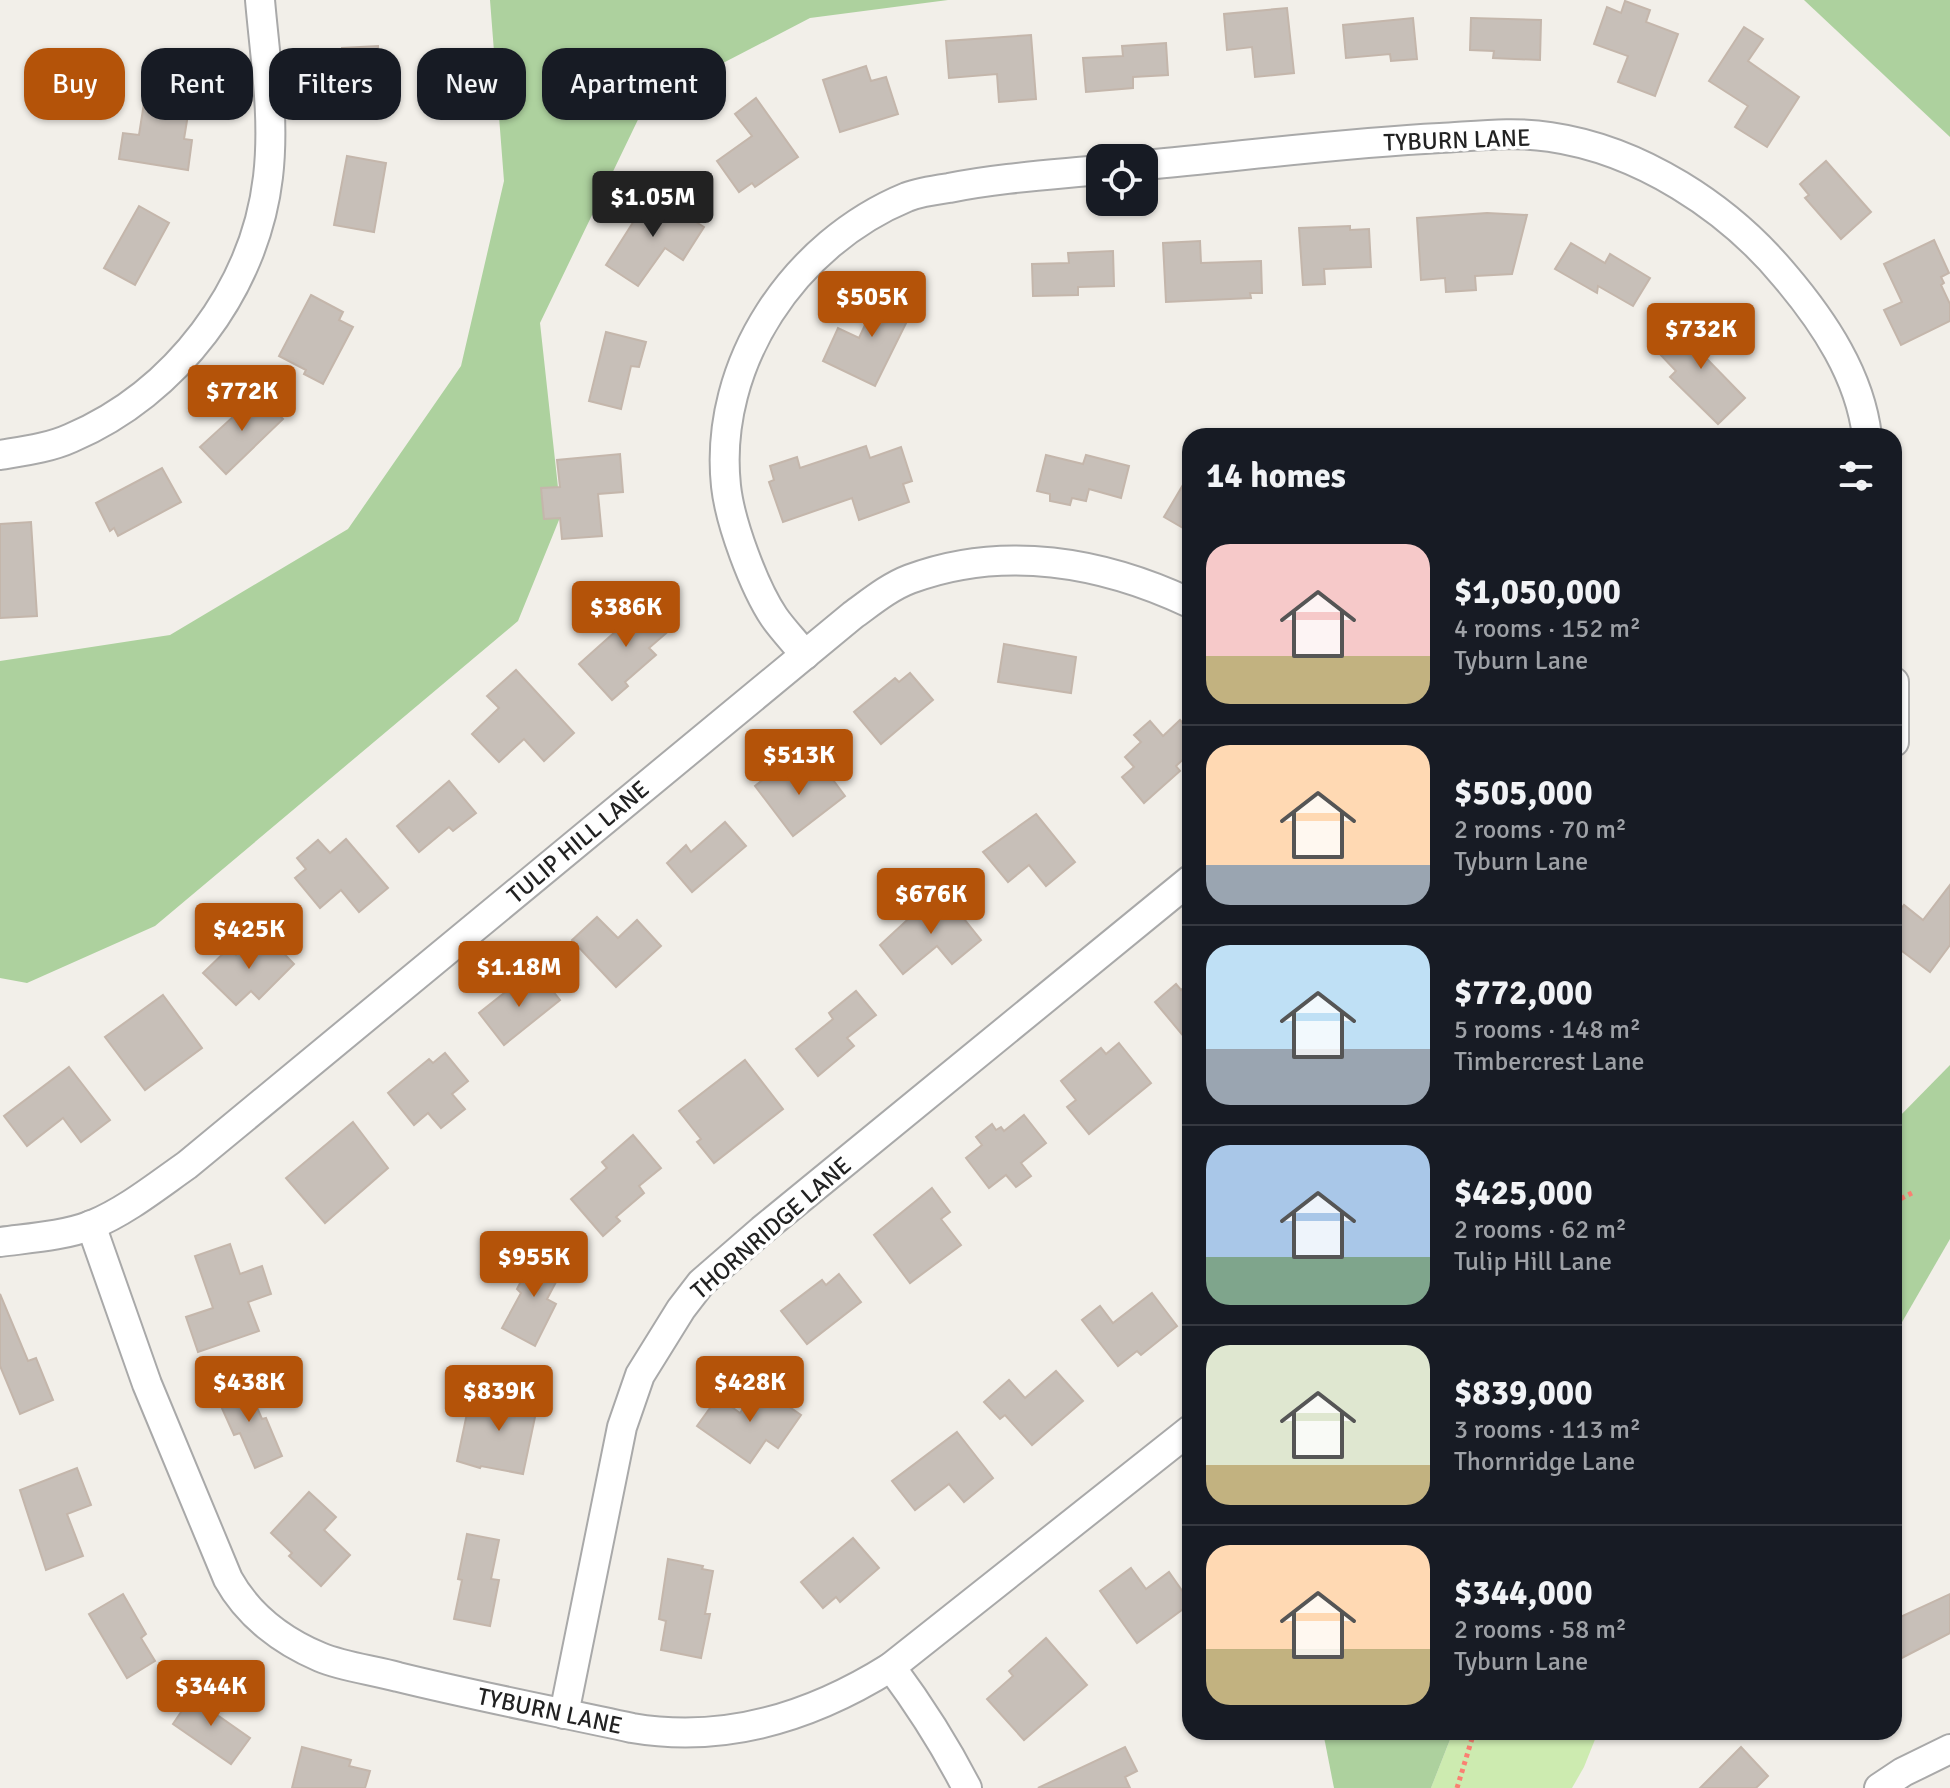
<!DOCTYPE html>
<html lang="en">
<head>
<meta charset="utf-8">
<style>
	body { margin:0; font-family:Signika,sans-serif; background:#20242c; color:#f1f3f6; height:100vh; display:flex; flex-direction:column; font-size:30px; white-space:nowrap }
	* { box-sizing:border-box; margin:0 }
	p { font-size:26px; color:#9ea1a6 }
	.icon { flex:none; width:44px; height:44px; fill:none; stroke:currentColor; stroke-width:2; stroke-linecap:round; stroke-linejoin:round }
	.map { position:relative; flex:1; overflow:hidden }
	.side { position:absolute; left:1182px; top:428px; width:720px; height:1312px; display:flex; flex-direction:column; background:#171b24; border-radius:24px; box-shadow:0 2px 6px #0004 }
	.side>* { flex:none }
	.guide { position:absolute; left:24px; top:48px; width:760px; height:72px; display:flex; gap:16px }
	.fabs { position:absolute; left:1086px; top:144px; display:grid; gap:16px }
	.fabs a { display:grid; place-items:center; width:72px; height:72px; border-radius:16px; background:#171b24; box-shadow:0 2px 6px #0004; font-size:40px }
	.price { position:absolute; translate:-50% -68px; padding:0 18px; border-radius:8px; background:#b45309; color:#fff; font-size:26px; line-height:52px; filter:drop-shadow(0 2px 4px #0008) }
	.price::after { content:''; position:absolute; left:50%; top:48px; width:24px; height:18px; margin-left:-12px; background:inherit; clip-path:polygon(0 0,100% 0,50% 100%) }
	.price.on { background:#222; color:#fff }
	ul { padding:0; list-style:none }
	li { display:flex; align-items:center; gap:24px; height:200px; padding:0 24px }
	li+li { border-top:2px solid #363941 }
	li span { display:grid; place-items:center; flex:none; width:224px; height:160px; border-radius:24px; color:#555 }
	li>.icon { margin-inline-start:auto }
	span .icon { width:96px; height:96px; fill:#fffc; stroke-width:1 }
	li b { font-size:34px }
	h2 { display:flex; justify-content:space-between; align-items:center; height:96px; padding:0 24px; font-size:34px }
	.chip { padding:0 28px; border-radius:24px; background:#171b24; box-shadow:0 2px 6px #0004; font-size:28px; line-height:72px }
	.chip.on { background:#b45309; color:#fff }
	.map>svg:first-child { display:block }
	.grass { fill:#cdebb0 }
	.forest { fill:#add19e }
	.building { fill:#c7bfb8; stroke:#c4b6ab; stroke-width:2 }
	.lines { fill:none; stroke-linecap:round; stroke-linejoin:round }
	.street-casing { stroke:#a9a9a9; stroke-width:32 }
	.path { stroke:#fa8072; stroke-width:5; stroke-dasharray:4 4; stroke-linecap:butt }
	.street { stroke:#fff; stroke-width:28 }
	.labels { text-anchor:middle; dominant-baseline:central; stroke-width:7; stroke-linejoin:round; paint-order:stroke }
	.street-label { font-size:24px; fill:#222; stroke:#fff }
</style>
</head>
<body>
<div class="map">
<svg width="1950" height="1788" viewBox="0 0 1950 1788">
	<rect width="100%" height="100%" fill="#f2efe9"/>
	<!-- grass -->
	<polygon class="grass" points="1453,1732 1598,1732 1584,1767 1572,1788 1431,1788"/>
	<!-- forest -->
	<g class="forest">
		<polygon points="490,0 948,0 810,18 646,103 540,323 561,515 518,621 155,926 27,983 0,978 0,661 170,635 348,529 461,366 504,181"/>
		<polygon points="1804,0 1950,0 1950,137"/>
		<polygon points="1950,1065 1950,1239 1894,1336 1894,1122"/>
		<polygon points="1323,1732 1453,1732 1431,1788 1334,1788"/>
	</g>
	<!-- building -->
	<g class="building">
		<polygon points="1625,1 1650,10 1646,22 1678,34 1655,96 1618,82 1628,56 1594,44 1607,7 1621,13"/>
		<polygon points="1287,8 1294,73 1255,77 1252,47 1227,50 1224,14"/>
		<polygon points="1413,18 1417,59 1391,61 1390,54 1346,58 1343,25"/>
		<polygon points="1471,18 1541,20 1540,60 1493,58 1494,51 1470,50"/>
		<polygon points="1744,27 1763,39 1748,61 1799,97 1767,147 1735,127 1748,106 1709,81"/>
		<polygon points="1031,35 1036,99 999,102 997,74 949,78 946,41"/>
		<polygon points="1166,43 1168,75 1133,77 1133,88 1086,92 1083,58 1123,56 1122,46"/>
		<polygon points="378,46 382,117 347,119 342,48"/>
		<polygon points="866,66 871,81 886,77 898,114 840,132 823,80"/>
		<polygon points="146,90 191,96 184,139 192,140 188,170 119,159 123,133 139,135"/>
		<polygon points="756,98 798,157 755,187 752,183 739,192 717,161 752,136 735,114"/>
		<polygon points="347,156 386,163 374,232 334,225"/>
		<polygon points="1826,161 1871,212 1841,239 1805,198 1809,195 1800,184"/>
		<polygon points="651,194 704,227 683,260 665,248 638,286 606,265"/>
		<polygon points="139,206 169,223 135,285 104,268"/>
		<polygon points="1487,213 1527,215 1512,274 1475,276 1476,290 1446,292 1445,278 1421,280 1417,218"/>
		<polygon points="1350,226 1350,230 1369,229 1371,267 1324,269 1325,284 1303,285 1299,228"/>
		<polygon points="1934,240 1949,273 1941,277 1944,283 1941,285 1950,304 1950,321 1901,345 1884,310 1902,302 1884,264"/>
		<polygon points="1200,241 1201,263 1261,261 1262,293 1250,293 1251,298 1166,302 1163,243"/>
		<polygon points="1571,243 1605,263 1610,254 1650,278 1633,306 1598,286 1597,293 1555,269"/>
		<polygon points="1113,251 1114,286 1078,287 1078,295 1033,296 1032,264 1069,263 1068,253"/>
		<polygon points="882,288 916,303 875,386 823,361 838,328 859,338"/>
		<polygon points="311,295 343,312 339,320 353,327 323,384 304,374 306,370 279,356"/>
		<polygon points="1694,318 1720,345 1706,358 1745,398 1718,424 1670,377 1676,371 1658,352"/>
		<polygon points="606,332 646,342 639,367 631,366 621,409 589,401"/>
		<polygon points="259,393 283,419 226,474 200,447"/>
		<polygon points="866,446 870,458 901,447 912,481 903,484 909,502 859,520 852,498 783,522 769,482 774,480 770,466 797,457 800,468"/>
		<polygon points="620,454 623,492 598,494 602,536 562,539 560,518 544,519 541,488 560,487 557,460"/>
		<polygon points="1046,455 1083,464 1086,455 1129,466 1121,498 1089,489 1086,501 1072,498 1070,505 1050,501 1050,494 1037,491"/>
		<polygon points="162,468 181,502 118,536 114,528 110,531 96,503"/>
		<polygon points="1190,473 1190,532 1164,517"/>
		<polygon points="31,522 37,616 0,618 0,524"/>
		<polygon points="644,598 671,629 649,648 656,655 625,682 628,686 612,700 579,664 616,631 613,626"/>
		<polygon points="1004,644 1076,657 1071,693 998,682"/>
		<polygon points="516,670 574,733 544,761 524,739 499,762 472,734 499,708 487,696"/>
		<polygon points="910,673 933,700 881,744 854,712 895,678 899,682"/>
		<polygon points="1180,720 1190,731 1190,753 1176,766 1180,771 1144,803 1122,777 1134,767 1125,757 1141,742 1134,735 1150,721 1163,736"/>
		<polygon points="784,763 801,785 824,768 845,796 793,836 755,786"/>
		<polygon points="449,781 476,813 453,831 449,827 419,852 397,826"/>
		<polygon points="1036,814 1075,862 1046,886 1029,865 1008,882 983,852"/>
		<polygon points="725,822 746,846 692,892 667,863 686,845 691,852"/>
		<polygon points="346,839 388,888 359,912 341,890 320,908 295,878 306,869 297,858 318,840 330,853"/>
		<polygon points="1950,885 1950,945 1930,972 1894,945 1894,917 1904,905 1923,920"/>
		<polygon points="944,894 981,940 952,964 937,946 903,974 880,945 916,912 919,915"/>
		<polygon points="597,917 618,938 637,920 661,946 616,987 572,940"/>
		<polygon points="267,936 294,964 259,999 251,991 236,1005 203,973 229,948 236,955 244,946 250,953"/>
		<polygon points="540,975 560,1000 504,1045 479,1013 508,990 513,997"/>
		<polygon points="1190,982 1190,1044 1155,1002 1176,984 1181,990"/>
		<polygon points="856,991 876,1015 847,1038 854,1046 818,1076 796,1049 833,1019 829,1013"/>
		<polygon points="163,995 202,1048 145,1090 105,1037"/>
		<polygon points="1119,1043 1151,1083 1089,1134 1067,1107 1076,1100 1061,1081 1101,1048 1106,1054"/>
		<polygon points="445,1053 468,1081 452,1094 465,1109 441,1128 428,1113 414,1125 388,1093 429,1059 433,1063"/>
		<polygon points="745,1060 783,1109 714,1163 697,1142 701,1139 679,1111"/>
		<polygon points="69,1067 110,1120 81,1142 63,1118 27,1146 4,1116"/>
		<polygon points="1024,1115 1046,1143 1021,1163 1031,1176 1016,1187 1006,1175 989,1188 966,1158 982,1145 976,1137 992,1124 996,1130 1001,1127 1004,1131"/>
		<polygon points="353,1122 388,1168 325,1223 286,1178"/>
		<polygon points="633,1135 661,1168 639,1186 644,1193 616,1217 620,1221 603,1236 571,1199 607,1168 602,1162"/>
		<polygon points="932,1188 950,1212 941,1219 961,1245 910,1283 874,1235"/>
		<polygon points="230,1244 240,1274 262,1266 271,1294 248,1302 259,1331 198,1352 186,1317 213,1308 195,1256"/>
		<polygon points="537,1250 565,1265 547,1299 556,1304 535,1346 502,1328 521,1293 517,1289"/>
		<polygon points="839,1274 861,1302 807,1344 781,1311 822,1280 826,1285"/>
		<polygon points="1152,1293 1177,1326 1141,1355 1137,1351 1118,1366 1082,1320 1100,1306 1113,1323"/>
		<polygon points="0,1294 28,1361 36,1358 53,1400 20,1414 0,1366"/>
		<polygon points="1056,1371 1083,1401 1032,1445 1005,1415 1000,1419 984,1402 1009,1380 1025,1398"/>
		<polygon points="246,1382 262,1419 266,1418 282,1456 255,1468 240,1433 234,1435 216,1395"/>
		<polygon points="759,1386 801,1415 778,1448 766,1440 750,1463 697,1426 718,1397 740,1413"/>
		<polygon points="500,1390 539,1398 523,1474 481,1466 480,1468 457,1461 470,1399 497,1405"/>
		<polygon points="957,1432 993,1478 964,1502 949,1484 915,1510 892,1481"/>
		<polygon points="77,1468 91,1505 67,1514 83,1556 46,1570 20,1490"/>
		<polygon points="309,1492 336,1517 324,1530 350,1555 321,1586 289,1556 292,1553 271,1533"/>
		<polygon points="467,1534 499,1540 491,1579 499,1580 490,1626 454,1619 462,1580 458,1579"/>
		<polygon points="853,1538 879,1568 840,1602 836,1597 823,1608 801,1582"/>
		<polygon points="668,1559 703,1566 702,1569 713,1571 705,1614 710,1614 701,1658 661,1650 666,1621 659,1619"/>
		<polygon points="1131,1568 1146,1589 1169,1572 1190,1602 1190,1604 1137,1643 1100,1591"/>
		<polygon points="123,1594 146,1634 141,1638 155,1661 127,1678 89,1614"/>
		<polygon points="1950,1594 1950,1633 1894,1662 1894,1620"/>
		<polygon points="1046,1638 1087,1685 1024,1740 987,1699 1013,1676 1009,1671"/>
		<polygon points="196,1690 218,1705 213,1712 250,1738 231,1764 173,1724"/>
		<polygon points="302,1747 351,1760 349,1766 370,1771 365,1788 292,1788"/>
		<polygon points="1125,1747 1137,1771 1125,1777 1130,1788 1038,1788"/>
		<polygon points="1741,1747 1768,1776 1756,1788 1700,1788"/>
	</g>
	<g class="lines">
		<!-- street casing -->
		<g class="street-casing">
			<g id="street">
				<path d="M1144 165C1243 156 1342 143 1440 138 1476 136 1514 131 1550 137 1640 150 1728 207 1785 276 1824 322 1860 376 1867 436"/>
				<path d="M0 455C24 451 49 448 71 438 176 393 255 289 268 177 275 118 265 58 260 0"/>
				<path d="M805 655C795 642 783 630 774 617 754 587 730 523 726 486 713 363 795 243 907 197 920 192 935 190 949 188 999 178 1049 175 1100 170"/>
				<polyline points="1894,682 1894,742"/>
				<path d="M91 1225 147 1384 228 1579C248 1615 282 1641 320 1657 344 1667 373 1670 398 1677 475 1696 554 1711 632 1728 725 1744 813 1716 891 1667L1190 1430"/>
				<path d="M0 1242C30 1238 64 1236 92 1225 126 1211 157 1186 187 1165L853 615C871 602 889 587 910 579 1003 544 1103 562 1190 603"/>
				<path d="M891 1667C920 1706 945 1745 967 1788"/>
				<polyline points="564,1714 622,1427 640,1375 681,1309 701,1283 762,1230 1190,880"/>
				<polyline points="1879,1788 1903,1772 1950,1749"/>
			</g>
		</g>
		<!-- path -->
		<g class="path">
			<polyline points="1894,1202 1912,1193"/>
			<polyline points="1457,1788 1474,1732"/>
		</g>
		<!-- street -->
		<use href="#street" class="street"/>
	</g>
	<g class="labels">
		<!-- street labels -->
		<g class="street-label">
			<text transform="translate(1457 140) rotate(-2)">TYBURN LANE</text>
			<text transform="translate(578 842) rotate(-40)">TULIP HILL LANE</text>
			<text transform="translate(771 1228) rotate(-41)">THORNRIDGE LANE</text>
			<text transform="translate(550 1711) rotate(12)">TYBURN LANE</text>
		</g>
	</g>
</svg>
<div class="fabs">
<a><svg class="icon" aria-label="locate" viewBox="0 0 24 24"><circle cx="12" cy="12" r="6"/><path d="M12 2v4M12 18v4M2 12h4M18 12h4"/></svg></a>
</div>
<b class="price on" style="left:653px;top:239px">$1.05M</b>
<b class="price" style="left:872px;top:339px">$505K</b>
<b class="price" style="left:1701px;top:371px">$732K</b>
<b class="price" style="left:242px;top:433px">$772K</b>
<b class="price" style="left:626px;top:649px">$386K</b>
<b class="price" style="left:799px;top:797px">$513K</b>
<b class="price" style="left:931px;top:936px">$676K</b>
<b class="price" style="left:249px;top:971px">$425K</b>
<b class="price" style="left:519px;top:1009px">$1.18M</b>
<b class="price" style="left:534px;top:1299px">$955K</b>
<b class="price" style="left:249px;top:1424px">$438K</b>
<b class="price" style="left:750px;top:1424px">$428K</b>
<b class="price" style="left:499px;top:1433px">$839K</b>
<b class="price" style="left:211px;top:1728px">$344K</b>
<div class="guide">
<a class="chip on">Buy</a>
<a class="chip">Rent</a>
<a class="chip">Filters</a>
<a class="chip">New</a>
<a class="chip">Apartment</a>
</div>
<section class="side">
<h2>14 homes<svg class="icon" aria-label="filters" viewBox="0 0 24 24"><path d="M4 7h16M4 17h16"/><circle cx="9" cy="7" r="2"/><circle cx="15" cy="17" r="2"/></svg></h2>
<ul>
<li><span style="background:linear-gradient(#f6c9c9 70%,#c2b280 0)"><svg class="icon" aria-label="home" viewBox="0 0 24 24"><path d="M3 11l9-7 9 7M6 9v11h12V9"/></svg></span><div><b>$1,050,000</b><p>4 rooms · 152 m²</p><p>Tyburn Lane</p></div></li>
<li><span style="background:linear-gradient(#ffd9b3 75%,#9aa5b1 0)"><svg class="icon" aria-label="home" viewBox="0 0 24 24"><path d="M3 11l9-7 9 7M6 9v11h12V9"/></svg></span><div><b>$505,000</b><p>2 rooms · 70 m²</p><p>Tyburn Lane</p></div></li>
<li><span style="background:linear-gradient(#bfe0f5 65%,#9aa5b1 0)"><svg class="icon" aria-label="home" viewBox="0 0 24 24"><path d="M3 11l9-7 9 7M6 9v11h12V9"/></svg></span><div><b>$772,000</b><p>5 rooms · 148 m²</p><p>Timbercrest Lane</p></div></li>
<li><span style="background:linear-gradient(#a9c7e8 70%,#7fa58c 0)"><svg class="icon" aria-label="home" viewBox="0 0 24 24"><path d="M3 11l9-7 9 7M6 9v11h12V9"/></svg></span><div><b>$425,000</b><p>2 rooms · 62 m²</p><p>Tulip Hill Lane</p></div></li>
<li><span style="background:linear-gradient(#dfe7d0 75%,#c2b280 0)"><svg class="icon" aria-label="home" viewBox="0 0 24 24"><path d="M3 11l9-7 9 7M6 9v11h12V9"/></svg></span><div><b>$839,000</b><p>3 rooms · 113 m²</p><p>Thornridge Lane</p></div></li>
<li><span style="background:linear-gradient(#ffd9b3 65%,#c2b280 0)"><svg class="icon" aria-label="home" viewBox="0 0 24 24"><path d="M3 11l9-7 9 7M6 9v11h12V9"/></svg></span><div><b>$344,000</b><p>2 rooms · 58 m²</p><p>Tyburn Lane</p></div></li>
</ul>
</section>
</div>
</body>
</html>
